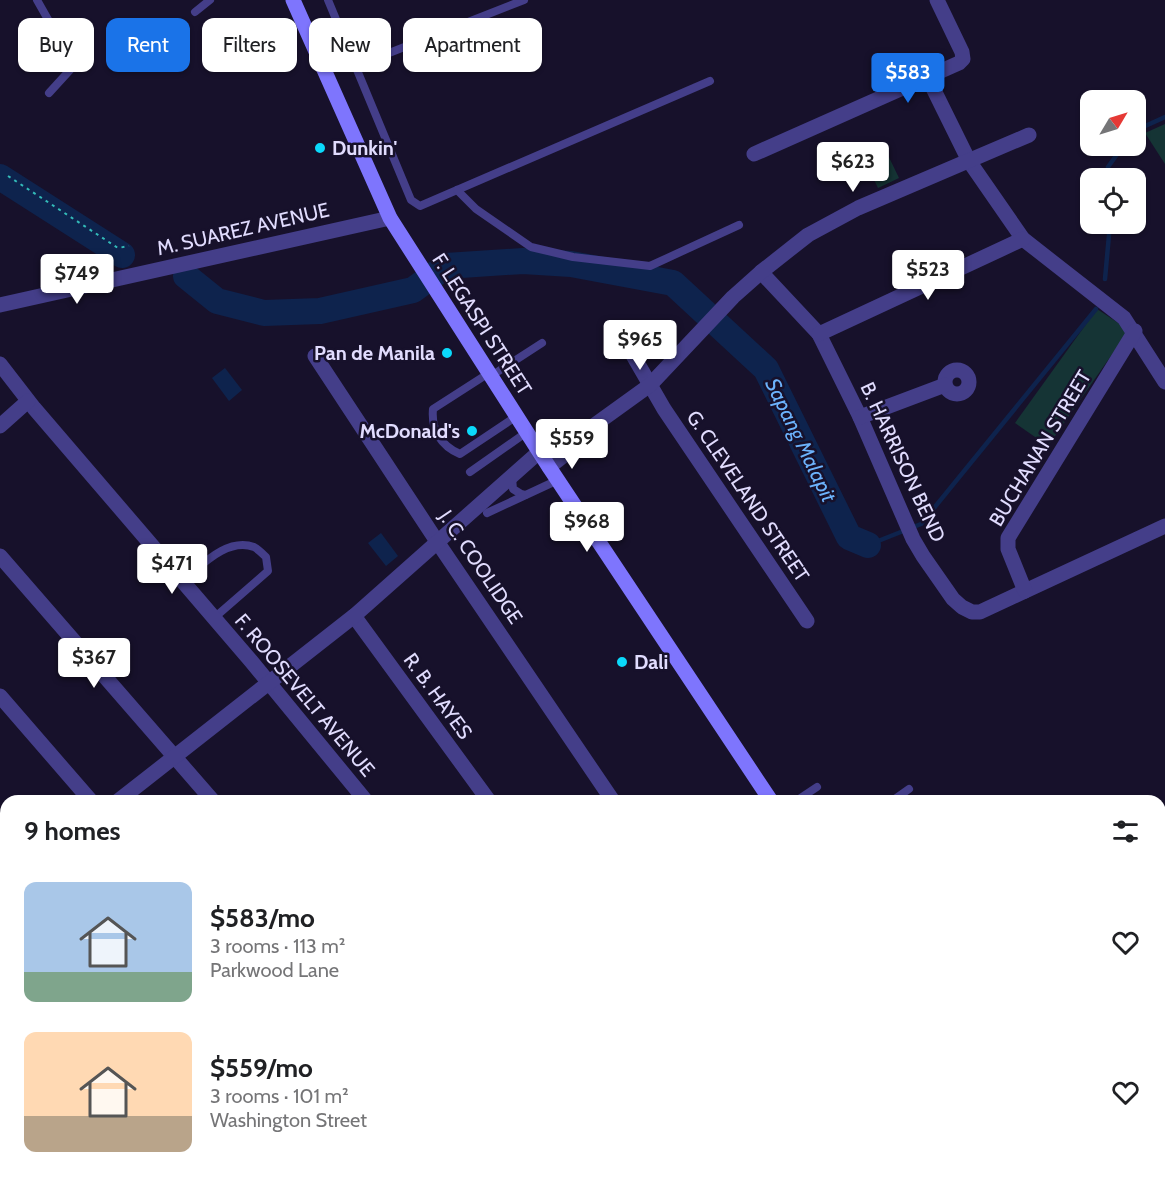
<!DOCTYPE html>
<html lang="en">
<head>
<meta charset="utf-8">
<style>
	body { margin:0; font-family:Cabin,sans-serif; background:#f6f6f6; color:#202124; height:100vh; display:flex; flex-direction:column; font-size:22px; white-space:nowrap }
	* { box-sizing:border-box; margin:0 }
	p { font-size:20px; color:#757577 }
	.icon { flex:none; width:33px; height:33px; fill:none; stroke:currentColor; stroke-width:2; stroke-linecap:round; stroke-linejoin:round }
	.map { position:relative; flex:1; overflow:hidden }
	.side { position:absolute; left:0px; top:795px; width:1166px; height:386px; display:flex; flex-direction:column; background:#fff; border-radius:18px 18px 0 0; box-shadow:0 2px 4px #0004 }
	.side>* { flex:none }
	.hud { position:absolute; left:18px; top:18px; width:600px; height:54px; display:flex; gap:12px }
	.needle { width:39px; rotate:52deg }
	.tools { position:absolute; left:1080px; top:90px; display:grid; gap:12px }
	.tools a { display:grid; place-items:center; width:66px; height:66px; border-radius:12px; background:#fff; box-shadow:0 2px 4px #0004; font-size:30px }
	.price { position:absolute; translate:-50% -51px; padding:0 14px; border-radius:6px; background:#fff; color:#222; font-size:20px; line-height:39px; filter:drop-shadow(0 2px 3px #0008) }
	.price::after { content:''; position:absolute; left:50%; top:36px; width:18px; height:14px; margin-left:-9px; background:inherit; clip-path:polygon(0 0,100% 0,50% 100%) }
	.price.selected { background:#1a73e8; color:#fff }
	ul { padding:0; list-style:none }
	li { display:flex; align-items:center; gap:18px; height:150px; padding:0 24px }
	li span { display:grid; place-items:center; flex:none; width:168px; height:120px; border-radius:12px; color:#555 }
	li>.icon { margin-inline-start:auto }
	span .icon { width:72px; height:72px; fill:#fffc; stroke-width:1 }
	li b { font-size:26px }
	h2 { display:flex; justify-content:space-between; align-items:center; height:72px; padding:0 24px; font-size:26px }
	.chip { padding:0 21px; border-radius:12px; background:#fff; box-shadow:0 2px 4px #0004; font-size:21px; line-height:54px }
	.chip.selected { background:#1a73e8; color:#fff }
	.map>svg:first-child { display:block }
	.green { fill:#153435 }
	.water { fill:#0e234d }
	.lines { fill:none; stroke-linecap:round; stroke-linejoin:round }
	.stream { stroke:#0e234d; stroke-width:4.5 }
	.river { stroke:#0e234d; stroke-width:26 }
	.path { stroke:#33bbb9; stroke-width:2; stroke-dasharray:3 4.5; stroke-linecap:butt }
	.service { stroke:#443e89; stroke-width:8 }
	.minor { stroke:#443e89; stroke-width:15 }
	.tertiary { stroke:#443e89; stroke-width:15 }
	.secondary { stroke:#7e75fd; stroke-width:15 }
	.poi-dot { fill:#0bd9fb; stroke:#17112b; stroke-width:2 }
	.labels { text-anchor:middle; dominant-baseline:central; stroke-width:5; stroke-linejoin:round; paint-order:stroke }
	.poi-label { font-size:20px; font-weight:bold; fill:#e1dcfe; stroke:#17112b; text-anchor:start }
	.street-label { font-size:20px; fill:#e1dcfe; stroke:#17112b }
	.water-label { font-size:21px; font-style:italic; fill:#6cb3fc; stroke:#17112b }
</style>
</head>
<body>
<div class="map">
<svg width="1165" height="1180" viewBox="0 0 1165 1180">
	<rect width="100%" height="100%" fill="#17112b"/>
	<!-- green -->
	<g class="green">
		<polygon points="1165,124 1165,164 1145,133"/>
		<polygon points="885,149 899,178 878,188 864,159"/>
		<polygon points="1097,309 1129,330 1048,446 1015,423"/>
	</g>
	<!-- water -->
	<g class="water">
		<polygon points="225,368 242,390 229,401 212,378"/>
		<polygon points="381,533 398,556 386,566 368,543"/>
	</g>
	<g class="lines">
		<!-- stream -->
		<g class="stream">
			<polyline points="1136,134 1143,127 1165,117"/>
			<polyline points="1108,178 1108,167 1123,146"/>
			<polyline points="1105,279 1110,224"/>
			<polyline points="868,545 921,524 1096,309"/>
		</g>
		<!-- river -->
		<g class="river">
			<polyline points="0,177 122,255"/>
			<polyline points="186,276 217,301 264,313 320,311 413,290 446,266 523,261 571,264 673,283 766,369 849,537 868,545"/>
			<polyline points="1160,866 1161,864"/>
			<polyline points="1007,1180 1011,1174"/>
		</g>
		<!-- path -->
		<polyline class="path" points="8,176 118,248 129,246"/>
		<!-- service -->
		<g class="service">
			<polyline points="37,0 71,60 70,70 49,93"/>
			<polyline points="328,0 411,200 420,206 710,81"/>
			<polyline points="195,12 210,0"/>
			<polyline points="356,66 524,0"/>
			<polyline points="457,190 476,209 531,247 573,257 650,266 739,225"/>
			<path d="M489 373 433 409C431 430 441 446 460 454L517 416"/>
			<polyline points="491,376 542,343"/>
			<polyline points="470,472 527,432"/>
			<polyline points="512,478 513,489 521,494 525,495"/>
			<polyline points="487,513 558,480"/>
			<path d="M182 581C201 566 227 537 254 547 258 549 263 554 266 557L268 571 214 618"/>
			<polyline points="796,801 817,787"/>
			<polyline points="892,801 909,789"/>
			<polyline points="1160,852 1165,859"/>
		</g>
		<!-- minor -->
		<g class="minor">
			<polyline points="928,78 969,161 1023,239 1124,318 1165,382"/>
			<polyline points="754,154 959,63 963,59 962,52 937,0"/>
			<polyline points="761,272 819,334 860,417 913,539 923,556 953,599 962,607 972,612 980,612 1165,526"/>
			<polyline points="619,331 664,409 807,621"/>
			<polyline points="819,334 1023,239"/>
			<polyline points="315,356 438,543 613,801"/>
			<polyline points="0,364 34,408 251,661 366,801"/>
			<circle cx="957" cy="382" r="12"/>
			<polyline points="860,417 945,385"/>
			<polyline points="0,426 28,401"/>
			<polyline points="549,467 577,445 589,429 650,385 733,297 761,272 808,235 858,208 1029,135"/>
			<polyline points="0,556 213,801"/>
			<polyline points="1025,591 1008,549 1008,538 1135,331"/>
			<polyline points="354,616 489,801"/>
			<polyline points="0,696 91,801"/>
			<polyline points="118,801 354,616 539,452 568,434 589,429"/>
			<polyline points="0,836 6,843"/>
			<polyline points="0,939 6,934"/>
			<polyline points="1160,1037 1165,1043"/>
			<polyline points="0,1069 6,1064"/>
			<polyline points="212,1174 217,1180"/>
			<polyline points="325,1174 329,1180"/>
			<polyline points="646,1174 650,1180"/>
			<polyline points="497,1180 505,1174"/>
		</g>
		<!-- tertiary -->
		<g class="tertiary">
			<polyline points="0,305 390,218"/>
			<polyline points="1160,827 1165,823"/>
			<polyline points="719,1180 726,1174"/>
		</g>
		<!-- secondary -->
		<g class="secondary">
			<polyline points="293,0 390,218 549,467 771,801"/>
			<polyline points="1090,1174 1095,1180"/>
		</g>
	</g>
	<!-- markers -->
	<g class="poi-dot">
		<circle cx="320" cy="148" r="6"/>
		<circle cx="447" cy="353" r="6"/>
		<circle cx="472" cy="431" r="6"/>
		<circle cx="622" cy="662" r="6"/>
	</g>
	<g class="labels">
		<!-- poi labels -->
		<g class="poi-label">
			<text x="332" y="148">Dunkin'</text>
			<text x="435" y="353" text-anchor="end">Pan de Manila</text>
			<text x="460" y="431" text-anchor="end">McDonald's</text>
			<text x="634" y="662">Dali</text>
		</g>
		<!-- street labels -->
		<g class="street-label">
			<text transform="translate(243 229) rotate(-13)">M. SUAREZ AVENUE</text>
			<text transform="translate(482 324) rotate(57)">F. LEGASPI STREET</text>
			<text transform="translate(1040 448) rotate(-59)">BUCHANAN STREET</text>
			<text transform="translate(903 462) rotate(65)">B. HARRISON BEND</text>
			<text transform="translate(748 496) rotate(56)">G. CLEVELAND STREET</text>
			<text transform="translate(481 567) rotate(56)">J. C. COOLIDGE</text>
			<text transform="translate(305 695) rotate(50)">F. ROOSEVELT AVENUE</text>
			<text transform="translate(438 696) rotate(54)">R. B. HAYES</text>
		</g>
		<!-- water labels -->
		<g class="water-label">
			<text transform="translate(801 440) rotate(64)">Sapang Malapit</text>
		</g>
	</g>
</svg>
<div class="tools">
<a><svg class="needle" viewBox="-14 -14 28 28"><path d="M0-13l5 13h-10z" fill="#e53935"/><path d="M0 13l5-13h-10z" fill="#757577"/></svg></a>
<a><svg class="icon" aria-label="locate" viewBox="0 0 24 24"><circle cx="12" cy="12" r="6"/><path d="M12 2v4M12 18v4M2 12h4M18 12h4"/></svg></a>
</div>
<b class="price selected" style="left:908px;top:104px">$583</b>
<b class="price" style="left:853px;top:193px">$623</b>
<b class="price" style="left:928px;top:301px">$523</b>
<b class="price" style="left:77px;top:305px">$749</b>
<b class="price" style="left:640px;top:371px">$965</b>
<b class="price" style="left:572px;top:470px">$559</b>
<b class="price" style="left:587px;top:553px">$968</b>
<b class="price" style="left:172px;top:595px">$471</b>
<b class="price" style="left:94px;top:689px">$367</b>
<div class="hud">
<a class="chip">Buy</a>
<a class="chip selected">Rent</a>
<a class="chip">Filters</a>
<a class="chip">New</a>
<a class="chip">Apartment</a>
</div>
<section class="side">
<h2>9 homes<svg class="icon" aria-label="filters" viewBox="0 0 24 24"><path d="M4 7h16M4 17h16"/><circle cx="9" cy="7" r="2"/><circle cx="15" cy="17" r="2"/></svg></h2>
<ul>
<li><span style="background:linear-gradient(#a9c7e8 75%,#7fa58c 0)"><svg class="icon" aria-label="home" viewBox="0 0 24 24"><path d="M3 11l9-7 9 7M6 9v11h12V9"/></svg></span><div><b>$583/mo</b><p>3 rooms · 113 m²</p><p>Parkwood Lane</p></div><svg class="icon" aria-label="heart" viewBox="0 0 24 24"><path d="M12 20l-8-8c-3-5 5-10 8-4 3-6 11-1 8 4z"/></svg></li>
<li><span style="background:linear-gradient(#ffd9b3 70%,#b9a48a 0)"><svg class="icon" aria-label="home" viewBox="0 0 24 24"><path d="M3 11l9-7 9 7M6 9v11h12V9"/></svg></span><div><b>$559/mo</b><p>3 rooms · 101 m²</p><p>Washington Street</p></div><svg class="icon" aria-label="heart" viewBox="0 0 24 24"><path d="M12 20l-8-8c-3-5 5-10 8-4 3-6 11-1 8 4z"/></svg></li>
</ul>
</section>
</div>
</body>
</html>
